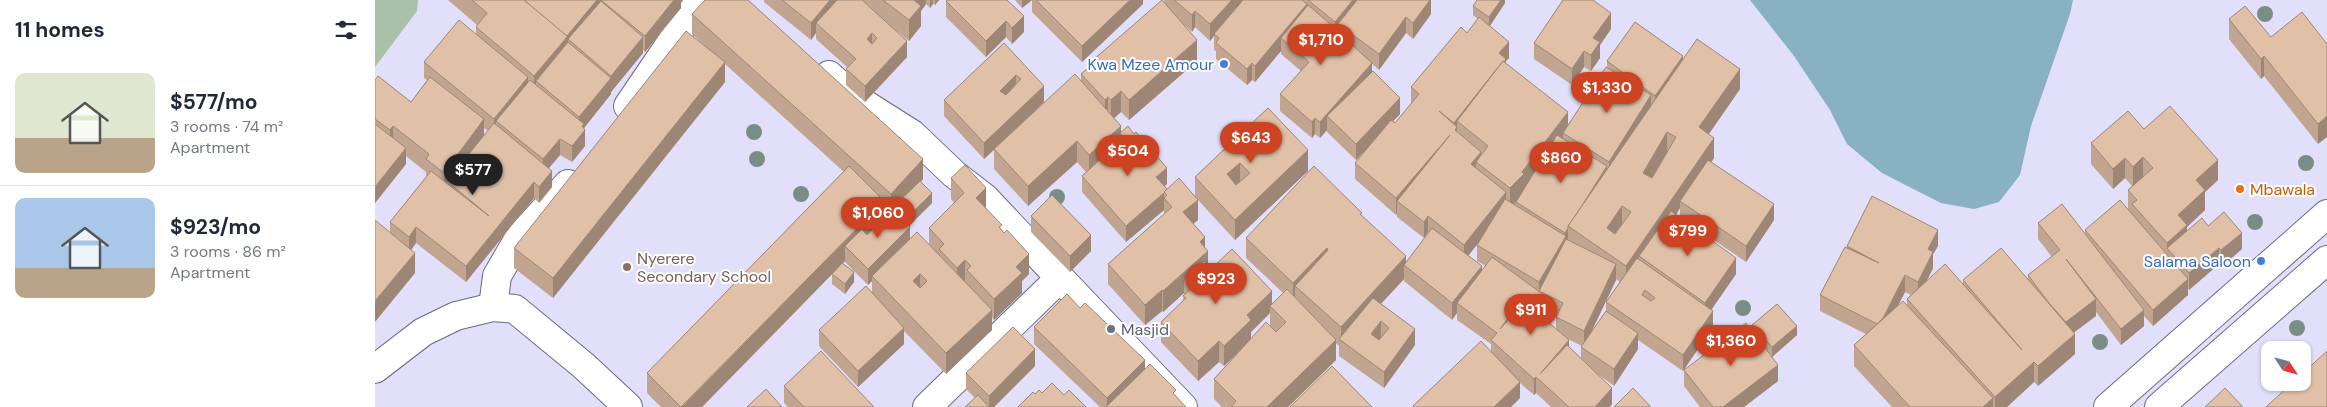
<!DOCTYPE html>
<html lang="en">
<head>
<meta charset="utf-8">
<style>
	body { margin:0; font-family:"DM Sans",sans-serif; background:#f6f6f7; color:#1f2937; height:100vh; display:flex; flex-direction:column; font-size:19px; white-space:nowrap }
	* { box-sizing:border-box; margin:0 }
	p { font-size:16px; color:#747a83 }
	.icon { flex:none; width:28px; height:28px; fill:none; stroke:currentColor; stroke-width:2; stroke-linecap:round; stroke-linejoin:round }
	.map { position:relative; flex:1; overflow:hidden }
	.panel { display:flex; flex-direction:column; background:#fff; width:375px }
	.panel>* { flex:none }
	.needle { width:32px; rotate:126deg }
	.buttons { position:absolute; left:1886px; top:341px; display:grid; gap:10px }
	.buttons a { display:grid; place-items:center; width:50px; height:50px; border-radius:10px; background:#fff; box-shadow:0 1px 4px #0004; font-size:25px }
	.price { position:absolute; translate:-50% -42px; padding:0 11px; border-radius:18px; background:#ce4422; color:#fff; font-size:16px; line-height:32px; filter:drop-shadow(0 1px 2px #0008) }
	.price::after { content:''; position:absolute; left:50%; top:30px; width:15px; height:11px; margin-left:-8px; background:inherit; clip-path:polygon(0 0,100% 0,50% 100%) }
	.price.current { background:#222; color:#fff }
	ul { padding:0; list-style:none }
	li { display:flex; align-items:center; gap:15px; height:125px; padding:0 15px }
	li+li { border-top:1px solid #e0e1e3 }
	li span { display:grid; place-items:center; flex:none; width:140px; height:100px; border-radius:10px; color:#555 }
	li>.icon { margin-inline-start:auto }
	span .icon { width:60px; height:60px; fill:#fffc; stroke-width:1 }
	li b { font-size:21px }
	h2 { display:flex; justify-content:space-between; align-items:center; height:60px; padding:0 15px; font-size:21px }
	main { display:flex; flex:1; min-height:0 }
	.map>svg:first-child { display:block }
	.green { fill:#a9c1a9 }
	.water { fill:#88b1c2 }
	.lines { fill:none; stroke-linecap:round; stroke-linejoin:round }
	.minor-casing { stroke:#6c6885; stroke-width:30 }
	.secondary-casing { stroke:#6c6885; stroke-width:30 }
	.minor { stroke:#fff; stroke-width:28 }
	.secondary { stroke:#fff; stroke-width:28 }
	.tree { fill:#788e84 }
	.wall { fill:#c1a590; fill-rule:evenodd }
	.shaded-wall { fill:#9d8675 }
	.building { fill:#e0c0a7; stroke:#9d8675; fill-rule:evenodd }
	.shop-dot { fill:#3f7fe0; stroke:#fff; stroke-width:2 }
	.food-dot { fill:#e8710a; stroke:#fff; stroke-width:2 }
	.education-dot { fill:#8d6e63; stroke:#fff; stroke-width:2 }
	.worship-dot { fill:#6b7280; stroke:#fff; stroke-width:2 }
	.labels { text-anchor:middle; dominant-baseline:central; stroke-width:4; stroke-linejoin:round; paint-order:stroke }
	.shop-label { font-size:16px; fill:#366cbe; stroke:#fff; text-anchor:end }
	.food-label { font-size:16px; fill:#c56008; stroke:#fff; text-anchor:start }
	.education-label { font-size:16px; fill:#785e54; stroke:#fff; text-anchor:start }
	.worship-label { font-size:16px; fill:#5b616d; stroke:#fff; text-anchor:start }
</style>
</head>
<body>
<main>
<section class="panel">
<h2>11 homes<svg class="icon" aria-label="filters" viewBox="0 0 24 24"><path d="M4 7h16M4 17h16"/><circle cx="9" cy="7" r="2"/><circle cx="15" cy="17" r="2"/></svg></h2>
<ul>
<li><span style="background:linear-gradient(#dfe7d0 65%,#b9a48a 0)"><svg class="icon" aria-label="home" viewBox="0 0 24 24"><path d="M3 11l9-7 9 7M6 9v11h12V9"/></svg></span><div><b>$577/mo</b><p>3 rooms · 74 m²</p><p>Apartment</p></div></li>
<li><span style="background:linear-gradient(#a9c7e8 70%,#b9a48a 0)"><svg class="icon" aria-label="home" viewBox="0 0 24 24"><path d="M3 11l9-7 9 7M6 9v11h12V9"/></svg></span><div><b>$923/mo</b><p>3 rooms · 86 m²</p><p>Apartment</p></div></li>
</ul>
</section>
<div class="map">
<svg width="1952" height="407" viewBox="0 0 1952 407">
	<rect width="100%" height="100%" fill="#e2dffa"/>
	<!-- green -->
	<polygon class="green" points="0,0 43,0 42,11 0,67"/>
	<!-- water -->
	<polygon class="water" points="1375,0 1698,0 1695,14 1656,126 1645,175 1624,202 1599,209 1566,203 1507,173 1472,144 1455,110 1419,56"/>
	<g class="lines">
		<!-- minor casing -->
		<g class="minor-casing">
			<g id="minor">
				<polyline points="454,75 477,96 537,134 579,174 610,198 685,278"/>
				<polyline points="253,106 325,0"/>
				<polyline points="118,307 122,276 144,238 193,184"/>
				<polyline points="0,369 48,332 81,316 118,307 140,309 209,366 253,407"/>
				<polyline points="552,407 685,278 808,407"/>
			</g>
		</g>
		<!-- secondary casing -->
		<g class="secondary-casing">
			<g id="secondary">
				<polyline points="1733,407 1952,214"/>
				<polyline points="1784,407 1952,260"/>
			</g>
		</g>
		<!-- minor -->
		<use href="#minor" class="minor"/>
		<!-- secondary -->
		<use href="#secondary" class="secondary"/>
	</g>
	<!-- trees -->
	<g class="tree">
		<circle cx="1890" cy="14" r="8"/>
		<circle cx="379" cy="132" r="8"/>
		<circle cx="382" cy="159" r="8"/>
		<circle cx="1931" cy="163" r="8"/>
		<circle cx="426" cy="194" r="8"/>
		<circle cx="682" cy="197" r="8"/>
		<circle cx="1880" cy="222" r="8"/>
		<circle cx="1368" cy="308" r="8"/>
		<circle cx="1922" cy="328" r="8"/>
		<circle cx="1725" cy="342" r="8"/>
	</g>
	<!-- wall -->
	<g class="wall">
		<path d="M73 0H308L306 2V8L270 52 268 50V53L236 92V94L209 128 210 146 197 162 185 155 174 168 177 187 164 203 159 198 91 282 41 243 36 250 40 273 15 232V222L51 177V172L31 156V164L0 203V80L36 102 52 80 49 78V62L101 34V27L102 25ZM109 128 113 131 109 135Z"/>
		<polygon points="389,0 564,0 560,5 558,4 555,8 551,4 546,11 546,26 534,41 513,24 532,57 490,102 471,85 471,69 472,67 441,39 441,33 436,40 389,2"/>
		<polygon points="632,0 649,32 637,44 631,37 611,57 571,17 571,1"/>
		<polygon points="640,0 657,0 647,8"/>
		<polygon points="657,0 768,0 768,4 707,62 657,12"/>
		<path d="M789 0H1056V14L1038 39 1031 33 1004 70 997 64V71L1025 114 1018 121 1020 123 1036 104V87L1092 33 1103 19 1098 15V6L1130 0V3L1115 26 1134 58 1131 61V64L1193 125 1232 68V61L1308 59 1365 89 1334 134 1339 158 1336 163 1399 220 1371 262 1305 217V208L1301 215 1361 274 1336 310 1338 327 1308 371 1263 340V349L1239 386 1224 375 1237 404 1235 407H1176L1161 393 1159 395 1145 383V398L1136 407H1038V406L1116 351V344L1082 320V313L1077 320 1029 281V279L1006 304 1040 345 1009 388 964 356V346L961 343V360L913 407H847L839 399V379L865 350 849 366 844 362 823 381 786 342V322L808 301 809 293 788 312 787 311 770 325 733 284V264L789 214V210L751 242 707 192V176L711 172 702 162 653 206 619 169V150L609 159 569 116V100L629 43 669 102 648 122 706 82V74L718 63V60L789 3ZM806 22 817 32 820 27 835 41 839 36V50L841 51V59L872 85 877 80 880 82 906 51V54L926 71 905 94V111L937 138 940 134 945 138 952 130V132L981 160 994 147 980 163V179L1021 215 1022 213V217L1049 238 1053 232 1054 233 1031 262 987 216 871 238V258L908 293 897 304 836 269 833 266 830 247 818 224 823 220V200L860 240 933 171 893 108 820 177V196L792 189 789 186 792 184 746 132 739 118 746 112 754 120 822 61ZM1103 243 1102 245V261L1111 266 1107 271 1093 256ZM1241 279 1245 282 1231 302V311L1214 337 1241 280ZM1170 310 1181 316V329L1167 316 1170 313ZM895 313V326L876 339V332ZM1191 338 1207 346 1206 347V359L1194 347Z"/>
		<path d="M317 14 548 179 546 182 557 203 534 226 535 239 554 244V228L579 203 576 199V178L611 208 627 230 654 274 647 281V293L619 320 617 317V330L571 374 529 331V344L483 387 444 346V330L497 292V281L493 285 470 262V261L468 263 479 282 470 294 457 284V274L459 272 327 407H286L272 393V373L469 172 350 64V82L178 298 139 268V248L331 47 317 34ZM509 209 514 213 509 218Z"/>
		<polygon points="1854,19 1896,37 1952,44 1943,144 1889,76 1886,79 1854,39"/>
		<polygon points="1236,29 1225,45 1225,58 1216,71 1209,67 1197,85 1159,59 1159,43"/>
		<path d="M1769 129 1843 180 1830 192V210L1812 227V232L1833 226 1867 249 1846 267 1844 264 1814 290 1813 288V295L1778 326 1769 316V326L1746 345 1721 312V316L1699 332 1700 354 1663 386 1659 382 1632 407H1517L1479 366V345L1491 334 1445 311V295L1472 248V246H1563L1558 254V268L1552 281 1588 284V280L1653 278V275L1677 257 1663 239V223L1710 234V230L1753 209V190L1757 186 1750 178 1738 189 1716 164V143ZM1530 292 1536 295 1532 299V305H1523Z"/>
		<polygon points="656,216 716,251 695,272 656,232"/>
		<polygon points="1377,325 1422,335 1397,357 1393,352 1403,381 1369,407 1325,407 1309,386 1309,370 1377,331"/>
		<polygon points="659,327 770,369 801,397 811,407 725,407 659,344"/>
		<polygon points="660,366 619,407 590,407 600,398 591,389 591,373"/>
		<polygon points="409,386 499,407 413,407 409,403"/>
	</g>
	<!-- shaded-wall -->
	<g class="shaded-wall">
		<polygon points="222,0 232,0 226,0 226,11 193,39 193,50 161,81 161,95 159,96 159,76 191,36"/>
		<polygon points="299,0 308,0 306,2 306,8 270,52 270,36"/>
		<polygon points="455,0 467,0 441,23 441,33 436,40 436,23"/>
		<polygon points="539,0 551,0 551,4 546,11 546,26 534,41 534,20"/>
		<polygon points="555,0 558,0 558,4 555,8"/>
		<polygon points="560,0 564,0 560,5"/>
		<polygon points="647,0 657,0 647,8"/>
		<polygon points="755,0 768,0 768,4 707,62 707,46"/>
		<polygon points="857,0 871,0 839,34 839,36 835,41 835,24"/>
		<polygon points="978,0 991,0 963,24 963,35 943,51 960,30 960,22"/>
		<polygon points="1055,0 1056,0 1056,14 1038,39 1038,23"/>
		<polygon points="1126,0 1130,0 1130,3 1114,27 1114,17"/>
		<polygon points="932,4 932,20 906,38 906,51 880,82 880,66"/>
		<polygon points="820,11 820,27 817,32 817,15"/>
		<polygon points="1236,13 1236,29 1225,45 1225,58 1216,71 1216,55 1218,38"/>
		<polygon points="649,16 649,32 637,44 637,28"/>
		<polygon points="1031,17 1031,33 1004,70 1004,54"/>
		<polygon points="631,21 631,37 611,57 611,41"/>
		<polygon points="497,33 497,49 492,39"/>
		<polygon points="268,37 268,53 236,92 236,76"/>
		<polygon points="822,40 822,61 754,120 754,100"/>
		<polygon points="532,41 532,57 490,102 490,86"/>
		<polygon points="1134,42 1134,58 1131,61 1131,75 1082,121 1082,143 1079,139 1079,123 1124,53"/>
		<polygon points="1209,51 1209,67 1197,85 1197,69"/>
		<polygon points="1308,56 1308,72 1280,112 1280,96"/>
		<polygon points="1889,56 1889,76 1886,79 1886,59"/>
		<polygon points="350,62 350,82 178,298 178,278"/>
		<polygon points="877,63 877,80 872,85 872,69"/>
		<polygon points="997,63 997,79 952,116 952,130 945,138 945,122"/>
		<polygon points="1365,69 1365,89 1324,148 1324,127"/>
		<polygon points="641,75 641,91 625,107 625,91"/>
		<polygon points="153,77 153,93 121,121 121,132 119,136 119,119"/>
		<polygon points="236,78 236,94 209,128 210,130 210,146 197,162 197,146 204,133 204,117"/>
		<polygon points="669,86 669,102 609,159 609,143"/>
		<polygon points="746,91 746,112 736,121 736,100"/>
		<polygon points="1276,95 1276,112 1234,178 1234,162"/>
		<polygon points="733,97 733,118 730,121 730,100"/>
		<polygon points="1025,98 1025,114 981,160 981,144"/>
		<polygon points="1193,112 1193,133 1188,133 1188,139 1149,194 1135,208 1135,188"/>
		<polygon points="1952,116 1952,137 1943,144 1943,124"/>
		<polygon points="940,118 940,134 937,138 937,122"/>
		<polygon points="109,119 109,139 72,181 72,188 69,193 69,173"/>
		<polygon points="18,126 18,147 15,151 15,130"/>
		<polygon points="746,126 746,134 745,133 745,147 714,175 714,155"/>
		<polygon points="1292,132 1292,152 1268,193 1268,173"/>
		<polygon points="1075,135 1022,201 1022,213 1021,215 1021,198"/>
		<polygon points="1339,138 1339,158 1308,203 1305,201 1305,208 1270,260 1264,256 1264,268 1251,286 1251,266"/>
		<polygon points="185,139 185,155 168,175 168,159"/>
		<polygon points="702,141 702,162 653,206 653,186"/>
		<polygon points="31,148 31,164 0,203 0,187"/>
		<polygon points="933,150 933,171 860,240 860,220"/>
		<polygon points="1106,152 1106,166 1101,162 1101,175 1096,164"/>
		<polygon points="1768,157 1768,177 1758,187 1758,167"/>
		<polygon points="1750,158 1750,178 1738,189 1738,169"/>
		<polygon points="548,159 548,179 518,213 516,210 516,194"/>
		<polygon points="1843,160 1843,180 1830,192 1830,210 1812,227 1812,245 1792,248 1792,263 1792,243 1803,215 1821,180"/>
		<polygon points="865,163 865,183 852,194 852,174"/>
		<polygon points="1232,166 1232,182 1194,227"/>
		<polygon points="792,168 792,184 781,194 781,177"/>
		<polygon points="177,171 177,187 164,203 164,187"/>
		<polygon points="159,182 159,198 91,282 91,266"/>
		<polygon points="611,188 611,208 601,218 601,198"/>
		<polygon points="1131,192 1131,209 1089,261 1089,245"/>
		<polygon points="557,193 557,203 528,232 528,222"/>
		<polygon points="789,193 789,210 751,242 751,226"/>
		<polygon points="823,200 823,220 808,232 808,212"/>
		<polygon points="509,201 509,221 478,253 470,246 470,261 327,407 307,407"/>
		<polygon points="1399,204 1399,220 1371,262 1371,246"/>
		<polygon points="1247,206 1247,226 1232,249 1232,228"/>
		<polygon points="1053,216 1053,232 1049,238 1049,222"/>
		<polygon points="41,227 41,243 34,253 34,237"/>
		<polygon points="535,227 535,243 497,276 497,281 493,285 493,269"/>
		<polygon points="1193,228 1193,244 1164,291 1164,298 1164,282 1190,238 1190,233"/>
		<polygon points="1563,230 1563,246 1558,254 1558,268 1543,298 1543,282 1553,249"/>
		<polygon points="1867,233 1867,249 1846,267 1846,250"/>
		<polygon points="716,235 716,251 695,272 695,256"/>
		<polygon points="830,237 830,254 833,251 833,271 809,280 809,293 788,312 788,291 825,242"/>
		<polygon points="952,248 952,268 920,286 920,302 918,303 918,283"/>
		<polygon points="1844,248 1844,264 1814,290 1814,273"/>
		<polygon points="40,253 40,273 0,322 0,301"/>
		<polygon points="654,254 654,274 647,281 647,293 619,320 619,299 641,267"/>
		<polygon points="1031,256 1031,267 1029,265 1029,279 969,343 966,341 966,327"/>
		<polygon points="1361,258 1361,274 1330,319 1330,303"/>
		<polygon points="590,260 590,280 582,288 582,268"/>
		<polygon points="1241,264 1241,280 1209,347 1209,331"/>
		<polygon points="1107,266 1107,282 1082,303 1082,313 1077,320 1077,303"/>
		<polygon points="479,272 479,282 470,294 470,284"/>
		<polygon points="545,274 545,294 538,281"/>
		<polygon points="1530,275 1530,292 1505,341 1505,325"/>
		<polygon points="1813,279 1813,295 1778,326 1778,310"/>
		<polygon points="787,290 787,311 770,325 770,305"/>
		<polygon points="897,291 897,308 895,306 895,313 876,332 876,340 849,366 849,346 872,315"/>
		<polygon points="1170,296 1170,313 1160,324 1160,308"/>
		<polygon points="1147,299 1147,315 1125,329"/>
		<polygon points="1721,299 1721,316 1689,340 1689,323"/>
		<polygon points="617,310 617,330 571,374 571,353"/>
		<polygon points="1769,310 1769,326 1746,345 1746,329"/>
		<polygon points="1338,311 1338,327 1308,371 1308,355"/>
		<polygon points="1006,321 1006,338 996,350 996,334"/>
		<polygon points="1422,326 1422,335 1397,357 1397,347"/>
		<polygon points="529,328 529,344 483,387 483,371"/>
		<polygon points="1040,329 1040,345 1009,388 1009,372"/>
		<polygon points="1263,333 1263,349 1239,386 1239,369"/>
		<polygon points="1700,334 1700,354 1663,386 1663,366"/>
		<polygon points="961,340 961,360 913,407 892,407"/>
		<polygon points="1194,340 1194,357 1165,374"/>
		<polygon points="844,341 844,362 823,381 823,361"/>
		<polygon points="660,349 660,366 619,407 614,407 614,396"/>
		<polygon points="770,360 770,376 732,407 732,398"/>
		<polygon points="1659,362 1659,382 1632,407 1620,407 1620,397"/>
		<polygon points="1403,365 1403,381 1369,407 1348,407"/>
		<polygon points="1161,377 1161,393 1159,395 1159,379"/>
		<polygon points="1145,382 1145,398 1136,407 1119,407"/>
		<polygon points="1237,388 1237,404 1235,407 1220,407"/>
		<polygon points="1618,398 1618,407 1608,407"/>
	</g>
	<!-- building -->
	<g class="building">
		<polygon points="97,0 149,0 193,36 159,76 101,27 112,13"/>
		<polygon points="149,0 222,0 192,36"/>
		<polygon points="226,0 299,0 270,36"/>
		<polygon points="330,0 373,0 548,159 516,194 317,14"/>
		<polygon points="407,0 455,0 436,23"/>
		<path d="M462 0H487L532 41 490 86 471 69 481 59 441 23ZM497 33 502 38 497 44 492 39Z"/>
		<polygon points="508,0 539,0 546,6 534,20"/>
		<polygon points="572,0 632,0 649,16 637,28 631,21 611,41 571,1"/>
		<polygon points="661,0 755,0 707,46"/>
		<polygon points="787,0 822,40 754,100 746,91 736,100 733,97 730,100 706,74 720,62 718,60"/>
		<polygon points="799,0 857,0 835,24 820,11 817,15"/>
		<polygon points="868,0 927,0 932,4 880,66 877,63 872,69 841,43 844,38 839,34"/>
		<polygon points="933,0 978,0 960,22"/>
		<polygon points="982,0 1055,0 1038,23 1031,17 1004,54 963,24"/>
		<polygon points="1102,0 1126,0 1114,17 1098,6"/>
		<polygon points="1188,0 1218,0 1236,13 1218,38 1225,42 1216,55 1209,51 1197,69 1159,43"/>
		<polygon points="226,1 268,37 236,76 193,39"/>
		<polygon points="933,5 961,29 943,51 962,31 997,63 945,122 940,118 937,122 905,94 934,62 906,38"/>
		<polygon points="1870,6 1896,37 1927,12 1952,44 1952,116 1943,124 1889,56 1886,59 1854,19"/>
		<polygon points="1104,17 1134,42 1124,53 1131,59 1129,62 1128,61 1079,123 1064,111 1082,127 1080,130 1106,152 1096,164 1131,192 1089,245 1053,216 1049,222 1022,201 1075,135 1021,198 980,163 1016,120 1020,123 1044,94 1036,87 1086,27 1092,33"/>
		<polygon points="84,20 153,77 119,119 49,62"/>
		<polygon points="1260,22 1308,56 1280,96 1232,61"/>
		<polygon points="311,31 350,62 178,278 139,248"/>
		<path d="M1322 39 1365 69 1324 127 1339 138 1251 266 1193 226ZM1292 132 1301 137 1277 178 1268 173ZM1247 206 1256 212 1240 234 1232 228Z"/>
		<polygon points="193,42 236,78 204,117 161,81"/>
		<path d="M629 43 669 86 609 143 569 100ZM641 75 646 79 631 95 625 91Z"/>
		<polygon points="1128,61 1193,112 1147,172 1149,174 1135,188 1101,162 1113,146 1082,121"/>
		<polygon points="1231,67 1276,95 1234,162 1188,133"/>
		<polygon points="998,71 1025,98 981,144 952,116"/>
		<polygon points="700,74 746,126 714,155 702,141 653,186 619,149"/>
		<polygon points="3,76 36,102 55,77 109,119 69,173 51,159 54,154 18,126 15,130 0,119 0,80"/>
		<polygon points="155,80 209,124 207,126 210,130 197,146 185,139 168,159 121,121"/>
		<polygon points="1795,106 1843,160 1821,180 1830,190 1803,215 1812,225 1792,243 1757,204 1762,200 1753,190 1778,168 1768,157 1758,167 1750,158 1738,169 1716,143 1753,111 1769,129"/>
		<path d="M893 108 933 150 860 220 820 177ZM865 163 875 173 861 185 852 174Z"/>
		<polygon points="119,123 177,171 164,187 159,182 91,266 41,227 34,237 15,222 56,171 114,216 72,181"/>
		<polygon points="0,124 31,148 0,187"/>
		<polygon points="753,126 759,134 761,132 792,168 781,177 792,189 789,192 790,192 751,226 707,176 749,138 745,133"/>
		<polygon points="1182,135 1232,166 1208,204 1193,226 1193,228 1190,233 1141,202"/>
		<polygon points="1333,160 1399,204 1371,246 1305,201"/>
		<polygon points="590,165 611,188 601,198 627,225 624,227 629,233 632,230 654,254 641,267 647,273 619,299 592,270 596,266 590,260 582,268 564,249 569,244 554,228 589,193 576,178"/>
		<polygon points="474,166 509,201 306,407 272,373"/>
		<polygon points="939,166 987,213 985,214 1031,256 966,327 920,286 953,250 952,248 918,283 871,238"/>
		<polygon points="804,178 823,200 808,212 830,237 825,242 833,251 788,291 787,290 770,305 733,264 797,207 789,198 792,195 789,192"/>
		<polygon points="545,181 557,193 529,221 518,209 516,211 515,210"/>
		<polygon points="677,195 716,235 695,256 656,216"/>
		<polygon points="1497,196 1563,230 1553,249 1558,252 1543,282 1530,275 1508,318 1502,324 1445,295 1470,247 1504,263 1472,246"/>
		<polygon points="1130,199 1191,236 1164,282 1102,245"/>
		<polygon points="1745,200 1813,279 1778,310 1710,230"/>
		<polygon points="1687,204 1769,310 1746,329 1691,259 1721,299 1691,322 1674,303 1653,275 1685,250 1663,223"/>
		<polygon points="518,209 535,227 493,269 470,246 487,229 492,235"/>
		<polygon points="1296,211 1361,258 1330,303 1264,256"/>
		<polygon points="1849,212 1867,233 1846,250 1844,248 1814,273 1792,248 1827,218 1833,226"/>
		<polygon points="0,220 40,253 0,301"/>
		<polygon points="1057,228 1107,266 1077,303 1029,265"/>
		<path d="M542 232 617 310 571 353 497 276ZM545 274 552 281 545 288 538 281Z"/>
		<polygon points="1191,239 1241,264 1209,331 1181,317 1188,303 1164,291"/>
		<polygon points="1626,248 1700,334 1663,366 1659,362 1620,397 1532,299 1570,264 1647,350 1588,280"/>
		<polygon points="857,249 897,291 872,315 876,320 849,346 844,341 823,361 786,322 811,298 808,296 817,288 809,280 829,261 836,269"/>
		<polygon points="1117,257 1170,296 1160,308 1147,299 1125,329 1150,302 1194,340 1165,374 1192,345 1237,388 1220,407 1194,407 1161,377 1159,379 1116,340 1122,333 1082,303"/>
		<path d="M1262 258 1338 311 1308 355 1231 302ZM1270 290 1280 298 1276 301 1267 295Z"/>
		<polygon points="467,263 479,272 470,284 457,274"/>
		<polygon points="491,286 529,328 483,371 444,330"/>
		<polygon points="912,289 961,340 892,407 856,407 861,401 839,379 891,322 901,332 911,322 895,306"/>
		<polygon points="692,294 705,308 710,303 770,360 732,398 659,327"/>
		<path d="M998 298 1040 329 1009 372 964 339ZM1006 321 1014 328 1004 340 996 334Z"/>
		<polygon points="1528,301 1618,398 1608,407 1535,407 1479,345"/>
		<polygon points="1402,304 1422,326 1397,347 1377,325"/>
		<polygon points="1231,311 1263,333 1239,369 1206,347"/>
		<polygon points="1371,323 1403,365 1348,407 1338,407 1309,370"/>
		<polygon points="638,327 660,349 614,396 591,373"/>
		<polygon points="1106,341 1145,382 1119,407 1039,407 1038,406"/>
		<polygon points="446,351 499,407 429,407 409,386"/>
		<polygon points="1952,351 1952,407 1891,407 1918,382 1928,382 1928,373"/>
		<polygon points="775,364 801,390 798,393 811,407 731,407"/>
		<polygon points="957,366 997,407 915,407"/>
		<polygon points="677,383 689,395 694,390 711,407 643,407 658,392 660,394 664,390 667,393"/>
		<polygon points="1258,388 1276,407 1239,407"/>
		<polygon points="1850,388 1868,407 1830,407"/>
		<polygon points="391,389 407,407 372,407"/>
		<polygon points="603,395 614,407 590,407"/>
	</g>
	<!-- markers -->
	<g class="shop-dot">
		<circle cx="849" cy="64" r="5"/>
		<circle cx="1886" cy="261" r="5"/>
	</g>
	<circle class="food-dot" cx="1865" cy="189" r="5"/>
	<circle class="education-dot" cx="252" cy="267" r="5"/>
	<circle class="worship-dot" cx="736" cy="329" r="5"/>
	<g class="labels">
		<!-- shop labels -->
		<g class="shop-label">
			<text x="839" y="64">Kwa Mzee Amour</text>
			<text x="1876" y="261">Salama Saloon</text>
		</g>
		<!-- food labels -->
		<g class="food-label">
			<text x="1875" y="189">Mbawala</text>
		</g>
		<!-- education labels -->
		<g class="education-label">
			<text x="262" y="258">Nyerere<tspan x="262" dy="18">Secondary School</tspan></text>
		</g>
		<!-- worship labels -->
		<g class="worship-label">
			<text x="746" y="329">Masjid</text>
		</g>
	</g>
</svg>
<div class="buttons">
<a><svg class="needle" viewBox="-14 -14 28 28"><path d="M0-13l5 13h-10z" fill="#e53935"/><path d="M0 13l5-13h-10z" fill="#747a83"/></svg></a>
</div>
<b class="price" style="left:946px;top:66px">$1,710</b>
<b class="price" style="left:1232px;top:114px">$1,330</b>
<b class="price" style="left:876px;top:164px">$643</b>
<b class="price" style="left:753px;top:177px">$504</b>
<b class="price" style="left:1186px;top:184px">$860</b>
<b class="price current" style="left:98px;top:196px">$577</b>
<b class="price" style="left:503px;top:239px">$1,060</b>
<b class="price" style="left:1313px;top:257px">$799</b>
<b class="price" style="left:841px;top:305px">$923</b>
<b class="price" style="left:1156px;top:336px">$911</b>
<b class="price" style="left:1356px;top:367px">$1,360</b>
</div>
</main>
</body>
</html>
